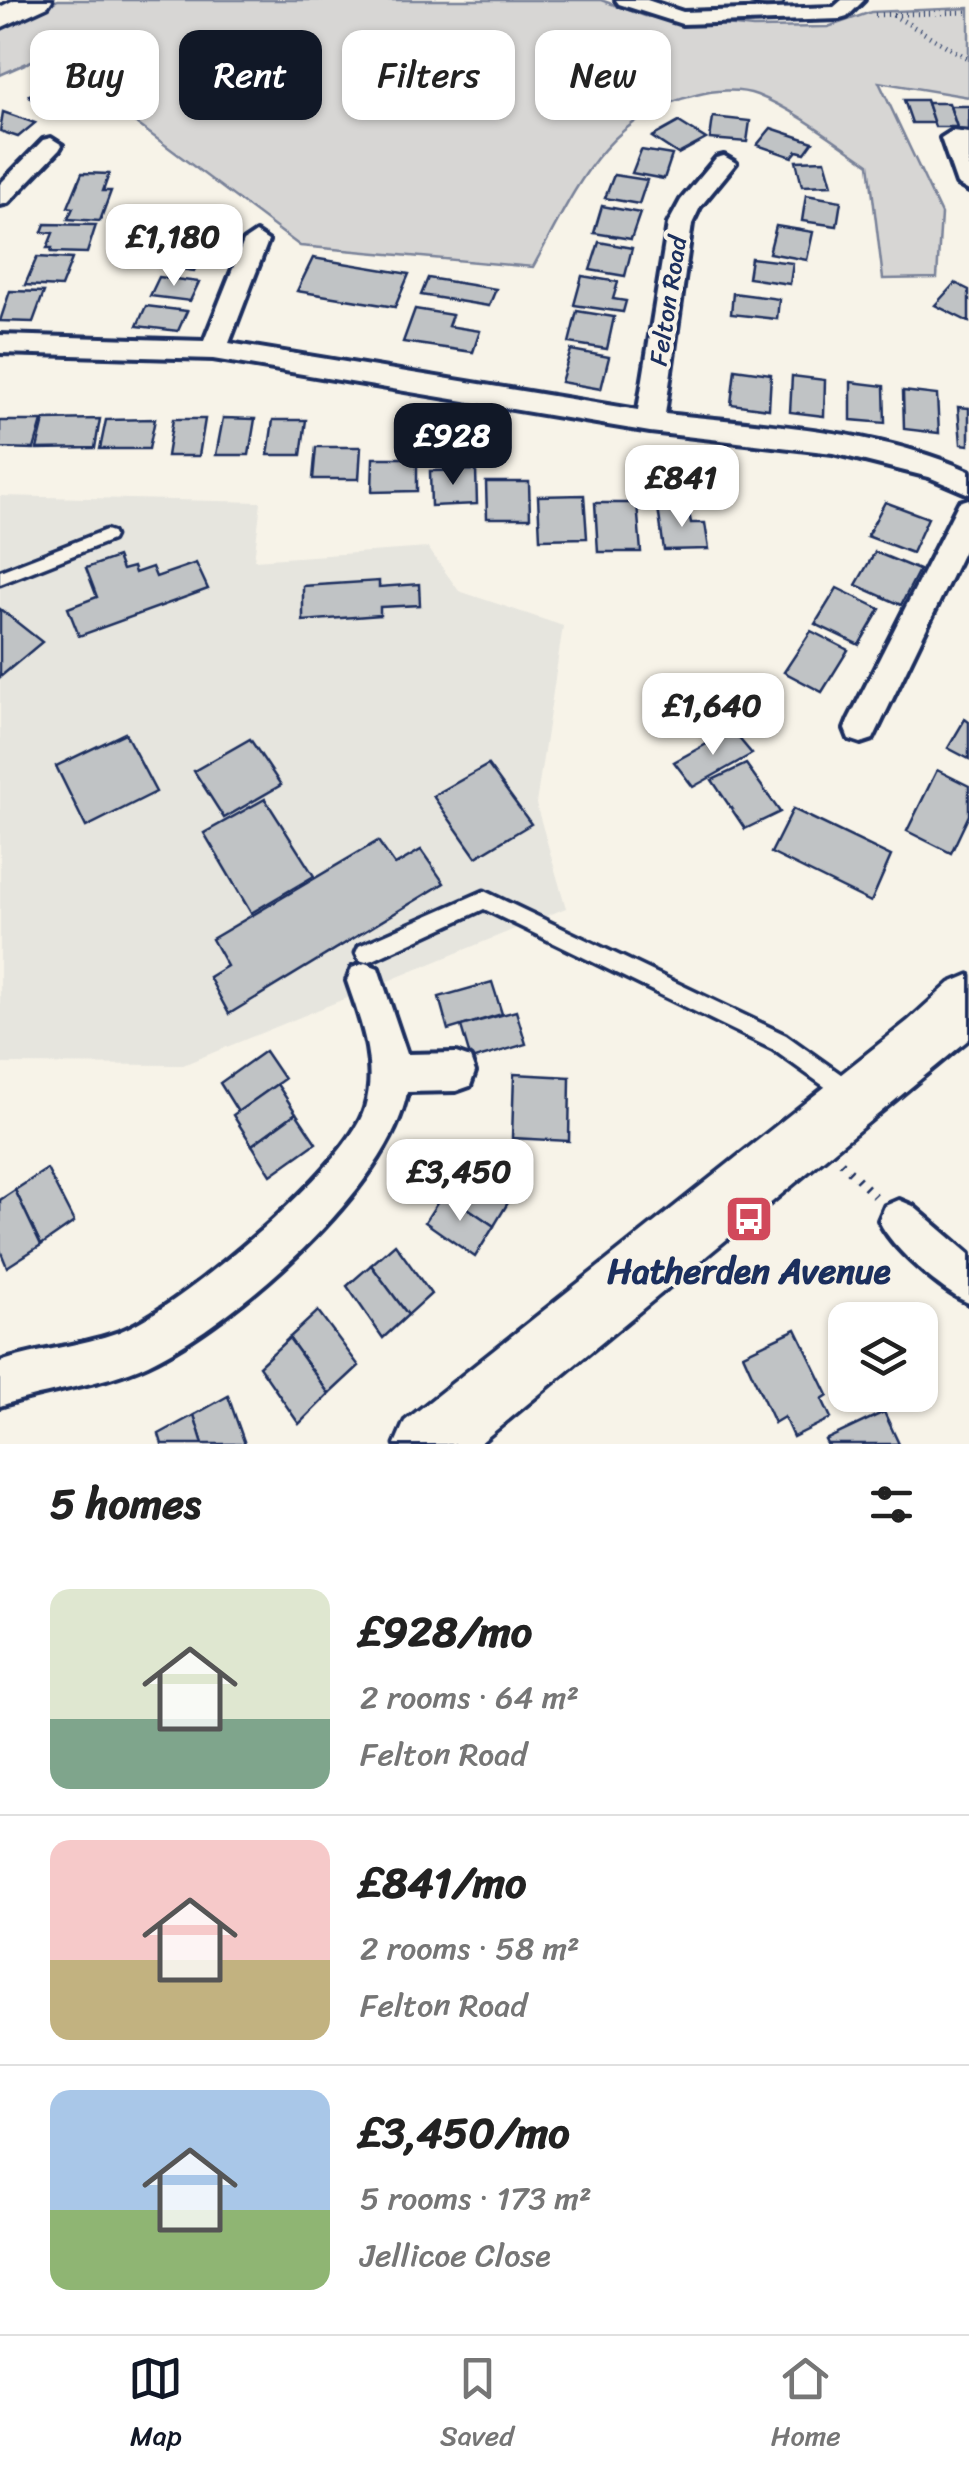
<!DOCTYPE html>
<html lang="en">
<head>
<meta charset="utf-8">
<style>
	body { margin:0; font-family:Sriracha,sans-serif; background:#f2f2f2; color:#222; height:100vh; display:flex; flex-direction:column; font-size:38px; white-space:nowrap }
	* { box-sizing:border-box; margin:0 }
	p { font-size:32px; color:#767676 }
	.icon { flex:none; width:55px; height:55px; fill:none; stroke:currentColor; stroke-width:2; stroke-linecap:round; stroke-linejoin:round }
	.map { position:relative; height:1444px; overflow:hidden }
	.sheet { display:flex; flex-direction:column; background:#fff; flex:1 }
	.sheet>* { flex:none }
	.banner { position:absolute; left:30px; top:30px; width:910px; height:90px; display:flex; gap:20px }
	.fabs { position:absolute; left:828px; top:1302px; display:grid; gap:20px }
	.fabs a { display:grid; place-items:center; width:110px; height:110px; border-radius:20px; background:#fff; box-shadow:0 2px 8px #0004; font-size:50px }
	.price { position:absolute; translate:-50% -85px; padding:0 22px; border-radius:20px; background:#fff; color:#222; font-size:32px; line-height:65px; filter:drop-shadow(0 2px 5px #0008) }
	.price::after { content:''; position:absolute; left:50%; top:60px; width:30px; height:22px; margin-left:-15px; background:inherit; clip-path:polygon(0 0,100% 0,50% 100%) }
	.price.on { background:#111827; color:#fff }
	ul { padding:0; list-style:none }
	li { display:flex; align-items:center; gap:30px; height:250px; padding:0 50px }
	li+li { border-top:2px solid #e0e0e0 }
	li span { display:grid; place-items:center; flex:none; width:280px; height:200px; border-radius:20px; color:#555 }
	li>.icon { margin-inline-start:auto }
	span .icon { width:120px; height:120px; fill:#fffc; stroke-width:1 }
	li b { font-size:42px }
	h2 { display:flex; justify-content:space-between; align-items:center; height:120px; padding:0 50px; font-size:42px }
	.tag { padding:0 35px; border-radius:20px; background:#fff; box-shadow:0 2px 8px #0004; font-size:35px; line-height:90px }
	.tag.on { background:#111827; color:#fff }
	.tabs { display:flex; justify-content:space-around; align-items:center; height:140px; border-top:2px solid #e0e0e0; background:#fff; font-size:28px; color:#767676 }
	.tabs a { display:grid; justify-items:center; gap:5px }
	.tabs .on { color:#111827 }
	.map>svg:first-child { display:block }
	.built { fill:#e6e5de }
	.green { fill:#d7d6d4; stroke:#798299; stroke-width:2.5 }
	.building { fill:#c0c3c5; stroke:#1b2f5e; stroke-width:2.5 }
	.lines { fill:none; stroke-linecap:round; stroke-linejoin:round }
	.lane-casing { stroke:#1b2f5e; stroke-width:7 }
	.street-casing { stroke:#1b2f5e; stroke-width:8 }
	.secondary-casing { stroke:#1b2f5e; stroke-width:7 }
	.path-far1 { stroke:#1b2f5e; stroke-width:5; stroke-dasharray:1 5; stroke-linecap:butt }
	.path { stroke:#1b2f5e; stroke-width:8; stroke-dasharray:2.5 9; stroke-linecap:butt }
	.lane { fill:#f7f3e8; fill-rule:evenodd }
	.street { fill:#f7f3e8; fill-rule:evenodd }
	.secondary { fill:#f7f3e8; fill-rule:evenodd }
	.labels { text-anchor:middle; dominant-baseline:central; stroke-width:8; stroke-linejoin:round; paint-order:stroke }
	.far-street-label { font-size:25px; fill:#1b2f5e; stroke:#f7f3e8 }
	.near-poi-label { font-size:35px; font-weight:bold; fill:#1b2f5e; stroke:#f7f3e8 }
</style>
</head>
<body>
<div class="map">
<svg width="969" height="1444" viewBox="0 0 969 1444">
	<rect width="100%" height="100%" fill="#f7f3e8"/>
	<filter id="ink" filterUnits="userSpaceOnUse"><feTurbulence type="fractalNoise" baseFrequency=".01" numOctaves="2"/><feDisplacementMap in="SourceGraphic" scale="20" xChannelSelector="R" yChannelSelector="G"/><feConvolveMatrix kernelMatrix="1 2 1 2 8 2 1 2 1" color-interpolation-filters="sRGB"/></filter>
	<g filter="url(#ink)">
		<!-- built -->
		<polygon class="built" points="0,496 261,502 254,560 428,548 459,591 563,626 536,804 566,908 183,1065 0,1064"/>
		<!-- green -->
		<path class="green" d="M58 0H601L645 16 753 28 828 27 871 12 969 8V97L879 82 941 214 937 278 883 279 869 164C833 140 797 111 757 95 739 88 714 90 696 95 603 116 575 191 533 267L300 246 45 55 0 75V30Z"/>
		<!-- building -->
		<g class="building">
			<polygon points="753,0 785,0 781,10 751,4"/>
			<polygon points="52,87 69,106 45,115 29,95"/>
			<polygon points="904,100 926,100 934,123 912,123"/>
			<polygon points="927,103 949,103 957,127 935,127"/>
			<polygon points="950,106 969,106 969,130 958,130"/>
			<polygon points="3,112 35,123 18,137 0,131"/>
			<polygon points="713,117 750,121 747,142 710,139"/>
			<polygon points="679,122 706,139 678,154 652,137"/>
			<polygon points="771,128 813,142 805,153 797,151 792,157 757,145"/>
			<polygon points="641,150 672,155 664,179 632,173"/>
			<polygon points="825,160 832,185 802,186 796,161"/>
			<polygon points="82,173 109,174 103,191 111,191 100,221 68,219 73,208 68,207"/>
			<polygon points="614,175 647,180 639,204 605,198"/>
			<polygon points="806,195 841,201 837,226 802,221"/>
			<polygon points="602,206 640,213 631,239 594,233"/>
			<polygon points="179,221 218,226 210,243 170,238"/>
			<polygon points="45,224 96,225 87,253 51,252 52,248 47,248 53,233 42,232"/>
			<polygon points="776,226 813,232 807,260 769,253"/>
			<polygon points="599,242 632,248 625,276 590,270"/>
			<polygon points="166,248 204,253 194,271 156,266"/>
			<polygon points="37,257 72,259 61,287 25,285"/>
			<polygon points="313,258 409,274 395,307 297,291"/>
			<polygon points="751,258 793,263 790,284 748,278"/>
			<polygon points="582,276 618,282 613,299 626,301 623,312 574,305"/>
			<polygon points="159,277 199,282 190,301 150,296"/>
			<polygon points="428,278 496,289 489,306 421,295"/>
			<polygon points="955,283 969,290 969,322 935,305"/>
			<polygon points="10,291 44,292 33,322 0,321"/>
			<polygon points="733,293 779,299 777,319 731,314"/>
			<polygon points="146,306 187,311 178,331 137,326"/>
			<polygon points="415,309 452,315 448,326 480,331 473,352 403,342"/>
			<polygon points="577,311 614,317 607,349 569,343"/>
			<polygon points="571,350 609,357 601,389 561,382"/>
			<polygon points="735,369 771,374 769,409 731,404"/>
			<polygon points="792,376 825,380 824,416 790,412"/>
			<polygon points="851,382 884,386 885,423 851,420"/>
			<polygon points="903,391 937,395 939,433 904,429"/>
			<polygon points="958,407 969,408 969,445 961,444"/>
			<polygon points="223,418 255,419 249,455 216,455"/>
			<polygon points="100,419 95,448 37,449 44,420"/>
			<polygon points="155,419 149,449 100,449 106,420"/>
			<polygon points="173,419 205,419 199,456 167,456"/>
			<polygon points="273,420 306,420 301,455 268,455"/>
			<polygon points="0,421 42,421 34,449 0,448"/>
			<polygon points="316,447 361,447 359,479 313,479"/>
			<polygon points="373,458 417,458 417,491 372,492"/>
			<polygon points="476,470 477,504 431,506 430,471"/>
			<polygon points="486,482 529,482 530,518 487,518"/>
			<polygon points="584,495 587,538 540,539 538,496"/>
			<polygon points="885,502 928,518 912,553 867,536"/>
			<polygon points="595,503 637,503 641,552 598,552"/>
			<polygon points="688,507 691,523 705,523 709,549 664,550 658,508"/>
			<polygon points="875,552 919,570 901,605 856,585"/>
			<polygon points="117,557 122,570 133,567 135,573 152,567 156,577 196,563 208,589 79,636 68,608 97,597 86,568"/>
			<polygon points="379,581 379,587 419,584 420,605 380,607 380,615 303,621 303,586"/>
			<polygon points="837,588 880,609 859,645 815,624"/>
			<polygon points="0,609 42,642 0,677"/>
			<polygon points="811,631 848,650 822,692 784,672"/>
			<polygon points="965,719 969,722 969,759 948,748"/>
			<polygon points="732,730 752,754 693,787 674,762"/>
			<polygon points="125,733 156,792 86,827 56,766"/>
			<polygon points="250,739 281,785 224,818 194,771"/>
			<polygon points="746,764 780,812 745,829 712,780"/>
			<polygon points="488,765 531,824 476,857 433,796"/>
			<polygon points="937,770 969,786 969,815 951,853 907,831"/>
			<polygon points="265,799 314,876 251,913 204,833"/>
			<polygon points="793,809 891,856 871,902 771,853"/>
			<polygon points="378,841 395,865 421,850 444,883 229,1014 209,977 227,966 212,939"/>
			<polygon points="492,982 502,1014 448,1030 439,997"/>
			<polygon points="516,1011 526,1044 471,1060 461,1026"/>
			<polygon points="265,1051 284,1079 238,1112 220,1083"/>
			<polygon points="514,1074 570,1077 569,1141 512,1138"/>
			<polygon points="277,1084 296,1113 252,1145 233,1115"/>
			<polygon points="296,1113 316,1143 271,1175 252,1145"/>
			<polygon points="462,1162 512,1196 494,1226 444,1192"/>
			<polygon points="47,1169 74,1222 41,1245 15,1190"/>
			<polygon points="15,1190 41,1245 7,1267 0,1250 0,1200"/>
			<polygon points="444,1192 494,1226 475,1257 425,1222"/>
			<polygon points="395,1244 431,1294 408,1315 371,1265"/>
			<polygon points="371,1265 408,1315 383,1338 347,1286"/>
			<polygon points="318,1311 359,1366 329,1394 289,1338"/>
			<polygon points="796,1329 828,1395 822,1399 831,1418 793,1437 784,1417 774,1423 743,1354"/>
			<polygon points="289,1338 329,1394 299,1424 259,1366"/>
			<polygon points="228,1396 245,1444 203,1444 194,1415"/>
			<polygon points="884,1412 899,1444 827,1444 825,1440"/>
			<polygon points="194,1415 203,1444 162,1444 159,1434"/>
		</g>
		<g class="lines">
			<!-- lane casing -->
			<g class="lane-casing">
				<g id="lane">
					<polygon points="106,530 112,532 114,536 112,540 0,584 0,571"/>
					<polygon points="484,891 786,1035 859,1087 862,1094 859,1101 852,1104 845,1101 772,1049 484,909 373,960 366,962 359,960 356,953 359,946"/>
				</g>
			</g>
			<!-- street casing -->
			<g class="street-casing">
				<g id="street">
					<polygon points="616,0 647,0 683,12 834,7 842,0 864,0 847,17 840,19 682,24 619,4"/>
					<polygon points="952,131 969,133 969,191 957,184 941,138"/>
					<polygon points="51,138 62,145 59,150 8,203 0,205 0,184 43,140"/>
					<path d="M724 156 736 163 700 207 692 224 665 414C766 425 875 429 969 471V494L929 477 833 453 650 432 213 359 0 353V335L204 341 244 241 256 233 268 241 229 343 638 410 668 224 681 200 716 158Z"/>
					<polygon points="969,499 969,540 873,739 861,743 849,739 845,729 849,719 959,502"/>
					<path d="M365 963 378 968 407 1054 456 1053 470 1058 475 1072 470 1086 456 1091 407 1092C389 1189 235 1322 148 1364 101 1386 49 1389 0 1406V1362C39 1349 81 1346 119 1332 177 1310 348 1167 365 1108 378 1064 361 1022 347 981L352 968Z"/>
					<path d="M899 1200 913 1206 969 1254V1303C942 1292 889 1246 879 1220L885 1206Z"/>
				</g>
			</g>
			<!-- secondary casing -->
			<g class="secondary-casing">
				<g id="secondary">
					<polygon points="14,0 52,0 48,6 0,28 0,7"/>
					<polygon points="969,975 969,1039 479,1444 395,1444 405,1421 908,1021 950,983"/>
				</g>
			</g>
			<!-- path-far1 -->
			<g class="path-far1">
				<polyline points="875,15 969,12"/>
				<polyline points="893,15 969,59"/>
			</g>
			<!-- path -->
			<polyline class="path" points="841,1162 875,1196"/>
			<!-- lane -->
			<use href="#lane" class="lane"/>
			<!-- street -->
			<use href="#street" class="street"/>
			<!-- secondary -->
			<use href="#secondary" class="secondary"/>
		</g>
	</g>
	<!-- icons -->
	<defs>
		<g id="bus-square" transform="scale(2.5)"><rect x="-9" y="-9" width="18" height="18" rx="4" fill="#d1495b" stroke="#f7f3e8"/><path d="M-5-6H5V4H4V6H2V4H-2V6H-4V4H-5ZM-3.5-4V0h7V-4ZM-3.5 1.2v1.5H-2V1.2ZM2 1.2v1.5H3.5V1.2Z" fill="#fff"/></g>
	</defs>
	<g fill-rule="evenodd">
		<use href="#bus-square" x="749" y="1219"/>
	</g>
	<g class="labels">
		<!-- far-street labels -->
		<g class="far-street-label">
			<text transform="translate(668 301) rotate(-81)">Felton Road</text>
		</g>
		<!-- near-poi labels -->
		<g class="near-poi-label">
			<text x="749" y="1271">Hatherden Avenue</text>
		</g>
	</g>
</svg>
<div class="fabs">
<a><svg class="icon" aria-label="layers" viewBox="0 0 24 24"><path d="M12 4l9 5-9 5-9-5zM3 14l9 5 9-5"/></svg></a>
</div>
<b class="price" style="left:174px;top:289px">£1,180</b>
<b class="price on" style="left:453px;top:488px">£928</b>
<b class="price" style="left:682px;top:530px">£841</b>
<b class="price" style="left:713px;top:758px">£1,640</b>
<b class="price" style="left:460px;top:1224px">£3,450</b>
<div class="banner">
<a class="tag">Buy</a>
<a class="tag on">Rent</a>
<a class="tag">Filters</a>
<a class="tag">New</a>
</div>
</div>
<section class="sheet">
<h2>5 homes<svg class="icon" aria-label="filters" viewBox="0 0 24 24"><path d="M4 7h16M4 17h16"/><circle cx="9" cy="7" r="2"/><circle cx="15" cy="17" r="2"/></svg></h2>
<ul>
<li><span style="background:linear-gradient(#dfe7d0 65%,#7fa58c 0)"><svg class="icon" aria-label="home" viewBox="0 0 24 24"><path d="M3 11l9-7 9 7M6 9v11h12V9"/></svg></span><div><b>£928/mo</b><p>2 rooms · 64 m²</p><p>Felton Road</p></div></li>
<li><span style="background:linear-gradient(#f6c9c9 60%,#c2b280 0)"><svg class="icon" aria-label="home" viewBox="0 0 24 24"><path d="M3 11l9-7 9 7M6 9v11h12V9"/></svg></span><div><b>£841/mo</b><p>2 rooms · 58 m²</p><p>Felton Road</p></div></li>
<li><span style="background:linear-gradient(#a9c7e8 60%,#8fb573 0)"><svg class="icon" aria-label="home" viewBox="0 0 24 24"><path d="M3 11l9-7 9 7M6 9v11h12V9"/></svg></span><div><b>£3,450/mo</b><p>5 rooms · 173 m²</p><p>Jellicoe Close</p></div></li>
</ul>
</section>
<nav class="tabs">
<a class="on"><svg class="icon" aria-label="map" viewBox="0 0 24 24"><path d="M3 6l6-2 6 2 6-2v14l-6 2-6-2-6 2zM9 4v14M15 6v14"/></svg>Map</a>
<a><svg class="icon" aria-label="saved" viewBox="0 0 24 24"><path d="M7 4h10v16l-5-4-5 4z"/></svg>Saved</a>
<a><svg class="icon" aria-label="home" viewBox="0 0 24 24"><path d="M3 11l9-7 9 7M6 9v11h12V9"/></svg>Home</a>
</nav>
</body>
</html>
